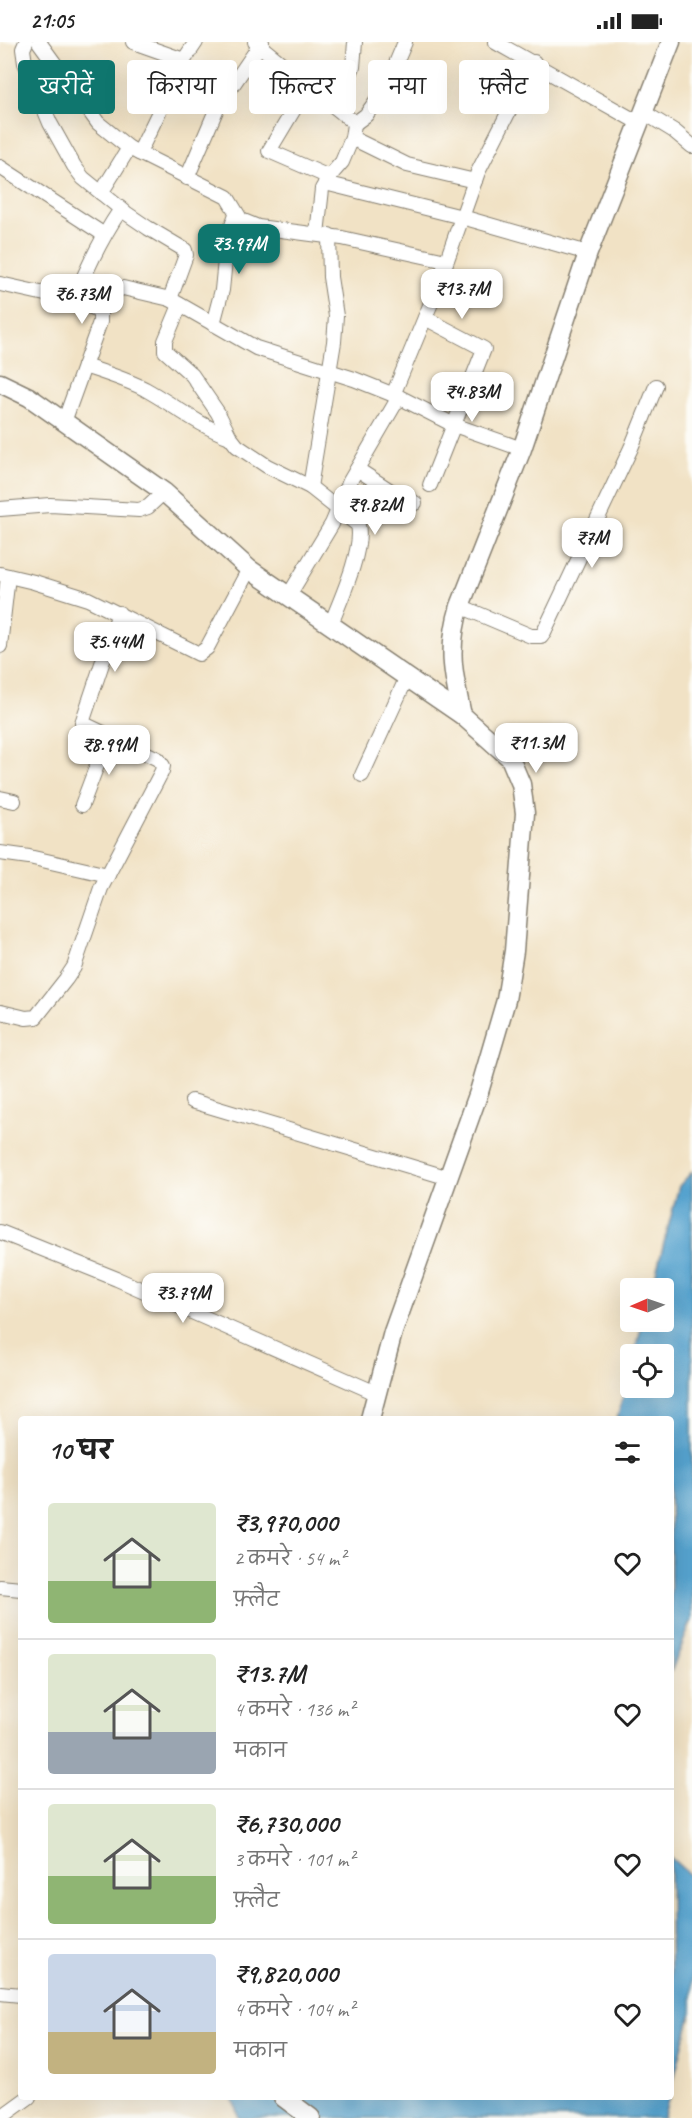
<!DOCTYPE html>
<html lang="hi">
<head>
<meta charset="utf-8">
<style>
	body { margin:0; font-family:Caveat,"Playpen Sans Deva",sans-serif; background:#f2f2f2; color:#222; height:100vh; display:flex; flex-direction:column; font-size:22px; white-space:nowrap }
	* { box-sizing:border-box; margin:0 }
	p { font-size:20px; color:#767676 }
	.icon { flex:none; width:33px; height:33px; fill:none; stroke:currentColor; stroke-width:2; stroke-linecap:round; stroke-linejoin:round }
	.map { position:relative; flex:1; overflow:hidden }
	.side { position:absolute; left:18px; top:1374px; width:656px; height:684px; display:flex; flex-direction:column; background:#fff; border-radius:6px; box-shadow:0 6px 24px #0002 }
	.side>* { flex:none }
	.hud { position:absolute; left:18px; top:18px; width:657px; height:54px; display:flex; gap:12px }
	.needle { width:39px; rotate:268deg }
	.fabs { position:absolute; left:620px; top:1236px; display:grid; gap:12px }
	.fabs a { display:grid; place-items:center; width:54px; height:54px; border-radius:6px; background:#fff; box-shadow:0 6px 24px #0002; font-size:30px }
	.price { position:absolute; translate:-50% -51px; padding:0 14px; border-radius:12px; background:#fff; color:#222; font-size:20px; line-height:39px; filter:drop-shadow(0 2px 3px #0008) }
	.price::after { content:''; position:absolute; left:50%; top:36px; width:18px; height:14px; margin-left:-9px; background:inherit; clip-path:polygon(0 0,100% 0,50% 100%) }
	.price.on { background:#0f766e; color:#fff }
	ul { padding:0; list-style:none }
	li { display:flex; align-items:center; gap:18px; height:150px; padding:0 30px }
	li+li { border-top:2px solid #e0e0e0 }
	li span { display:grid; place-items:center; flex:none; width:168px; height:120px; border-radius:6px; color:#555 }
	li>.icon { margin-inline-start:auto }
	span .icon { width:72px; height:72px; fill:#fffc; stroke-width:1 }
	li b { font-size:26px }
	h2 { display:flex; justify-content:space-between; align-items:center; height:72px; padding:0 30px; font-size:26px }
	.pill { padding:0 21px; border-radius:6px; background:#fff; box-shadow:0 6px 24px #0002; font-size:21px; line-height:54px }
	.pill.on { background:#0f766e; color:#fff }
	.status { display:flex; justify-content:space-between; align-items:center; height:42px; padding:0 30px; background:#fff; direction:ltr }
	.status svg { height:16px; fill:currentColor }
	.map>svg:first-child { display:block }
	.water { fill:#55a2ce; stroke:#385f75; stroke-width:1.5 }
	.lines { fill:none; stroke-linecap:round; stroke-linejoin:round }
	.minor-casing { stroke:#867f70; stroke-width:16 }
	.tertiary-casing { stroke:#867f70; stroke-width:21 }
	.minor { stroke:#fff; stroke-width:14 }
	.tertiary { stroke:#fff; stroke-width:18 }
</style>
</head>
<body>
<div class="status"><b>21:05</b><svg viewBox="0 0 49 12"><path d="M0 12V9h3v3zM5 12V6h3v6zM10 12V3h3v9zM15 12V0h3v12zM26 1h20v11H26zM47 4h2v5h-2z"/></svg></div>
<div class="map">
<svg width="692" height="2076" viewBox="0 0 692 2076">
	<rect width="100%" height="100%" fill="#fdfcf7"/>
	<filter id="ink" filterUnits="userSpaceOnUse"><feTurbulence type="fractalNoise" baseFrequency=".0167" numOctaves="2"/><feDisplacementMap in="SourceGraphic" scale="12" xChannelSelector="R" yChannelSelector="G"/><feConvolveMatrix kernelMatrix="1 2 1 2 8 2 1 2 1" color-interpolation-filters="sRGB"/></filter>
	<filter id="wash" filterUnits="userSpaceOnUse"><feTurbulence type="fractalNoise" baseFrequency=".008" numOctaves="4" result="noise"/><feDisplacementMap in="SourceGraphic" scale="24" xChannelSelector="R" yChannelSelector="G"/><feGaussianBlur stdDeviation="1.35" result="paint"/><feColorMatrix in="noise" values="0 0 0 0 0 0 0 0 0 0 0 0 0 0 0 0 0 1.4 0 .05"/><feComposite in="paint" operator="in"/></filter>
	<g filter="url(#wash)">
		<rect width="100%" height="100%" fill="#f1e2c5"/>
		<!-- water -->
		<g class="water">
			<polygon points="692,1130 692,1578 671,1630 670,1377 617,1377 630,1329 630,1346 663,1346 663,1312 634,1312 643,1280 663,1280 663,1246 652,1246 679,1144"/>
			<polygon points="670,1815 692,1835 692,1969 671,2048"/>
			<polygon points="232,2055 669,2055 663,2076 239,2076"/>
		</g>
	</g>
	<g filter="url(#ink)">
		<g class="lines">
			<!-- minor casing -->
			<g class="minor-casing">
				<g id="minor">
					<polyline points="26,0 23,7 25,21 50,81 74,124 83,136 126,171 148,186 185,208 186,213 170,257"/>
					<polyline points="39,0 98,81 129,106 227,155 241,178 258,185 342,196 446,219"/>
					<polyline points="133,0 184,18"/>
					<polyline points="255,0 351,78 354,82 352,96 342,120 329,135 322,147 317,192"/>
					<polyline points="495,0 639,81"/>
					<polyline points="308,44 269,109 329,135"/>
					<polyline points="335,65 353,25 355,0"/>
					<polyline points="643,70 674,89 692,104"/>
					<polyline points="354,82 366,73 386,45 405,0"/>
					<polyline points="352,96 407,123 475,139"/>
					<polyline points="139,111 184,18 196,0"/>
					<polyline points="0,125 103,192"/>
					<polyline points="187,136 217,66 262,0"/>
					<polyline points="325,141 462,175 588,211"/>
					<polyline points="101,151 129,106"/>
					<polyline points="0,242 81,260 100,269 100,280 64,380"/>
					<path d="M74 258C87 226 101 196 121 167"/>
					<path d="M180 263 165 299V309L192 333 218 371 230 395 237 404 267 424 310 445 358 483C364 507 340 559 331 582"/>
					<path d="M100 269C106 259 110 249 123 246L170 257 256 306 354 337 399 355 454 383 522 407"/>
					<polyline points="425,276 484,307 430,443"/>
					<polyline points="213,282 222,248 227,198 236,172"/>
					<path d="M84 324C105 331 125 337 145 347 174 363 198 383 230 395"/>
					<polyline points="393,353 436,249 478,130 534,20"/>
					<polyline points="357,427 397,453 415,461"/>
					<polyline points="310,445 334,300 336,274 330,235 329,193"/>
					<polyline points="0,467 50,463 139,468 148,465 164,450"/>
					<polyline points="0,532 34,540 88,557 199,612 207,606 249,527"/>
					<polyline points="289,553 332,482 350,439 399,355"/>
					<polyline points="460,564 531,594 541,594 544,590 631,406 656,344"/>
					<polyline points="0,604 8,534"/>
					<polyline points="362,733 407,635"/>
					<polyline points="0,756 14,759"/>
					<polyline points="82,763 108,694"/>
					<polyline points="0,811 29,815 108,833"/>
					<polyline points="1,970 26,976 36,975 66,937 74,925 101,846 162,729 163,724 158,717 82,681 119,571"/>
					<polyline points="192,1059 449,1136"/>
					<polyline points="0,1190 117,1237 376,1351"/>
					<polyline points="0,1545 21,1547"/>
					<polyline points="0,1951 21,1953"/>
					<polyline points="0,2076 29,2055"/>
				</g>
			</g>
			<!-- tertiary casing -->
			<g class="tertiary-casing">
				<g id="tertiary">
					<polyline points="0,341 29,355 164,450 249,527 462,673 510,716 521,742 525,771 514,909 506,958 479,1050 393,1290 370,1377"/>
					<path d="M462 673C453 632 447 606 460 564L522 407 588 211 671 0"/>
					<polyline points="283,2055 311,2076"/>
				</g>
			</g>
			<!-- minor -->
			<use href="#minor" class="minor"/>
			<!-- tertiary -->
			<use href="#tertiary" class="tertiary"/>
		</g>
	</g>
</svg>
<div class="fabs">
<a><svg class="needle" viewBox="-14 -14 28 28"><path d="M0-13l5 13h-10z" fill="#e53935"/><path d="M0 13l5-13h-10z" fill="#767676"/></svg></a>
<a><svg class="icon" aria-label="locate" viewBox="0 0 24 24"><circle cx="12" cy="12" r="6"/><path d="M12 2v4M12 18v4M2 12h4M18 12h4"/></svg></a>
</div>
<b class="price on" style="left:239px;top:233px">₹3.97M</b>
<b class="price" style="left:462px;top:278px">₹13.7M</b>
<b class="price" style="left:82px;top:283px">₹6.73M</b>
<b class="price" style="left:472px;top:381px">₹4.83M</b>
<b class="price" style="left:375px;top:494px">₹9.82M</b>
<b class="price" style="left:592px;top:527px">₹7M</b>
<b class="price" style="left:115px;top:631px">₹5.44M</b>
<b class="price" style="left:536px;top:732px">₹11.3M</b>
<b class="price" style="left:109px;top:734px">₹8.99M</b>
<b class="price" style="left:183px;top:1282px">₹3.79M</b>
<div class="hud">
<a class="pill on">खरीदें</a>
<a class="pill">किराया</a>
<a class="pill">फ़िल्टर</a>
<a class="pill">नया</a>
<a class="pill">फ़्लैट</a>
</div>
<section class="side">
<h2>10 घर<svg class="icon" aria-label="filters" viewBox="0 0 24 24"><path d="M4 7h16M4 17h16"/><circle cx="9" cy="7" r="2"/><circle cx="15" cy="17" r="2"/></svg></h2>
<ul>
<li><span style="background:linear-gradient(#dfe7d0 65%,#8fb573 0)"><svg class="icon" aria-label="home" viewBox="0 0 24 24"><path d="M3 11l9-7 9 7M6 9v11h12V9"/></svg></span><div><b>₹3,970,000</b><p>2 कमरे · 54 m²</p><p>फ़्लैट</p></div><svg class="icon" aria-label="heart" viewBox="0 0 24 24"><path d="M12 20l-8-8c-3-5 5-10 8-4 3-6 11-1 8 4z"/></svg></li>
<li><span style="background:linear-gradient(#dfe7d0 65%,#9aa5b1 0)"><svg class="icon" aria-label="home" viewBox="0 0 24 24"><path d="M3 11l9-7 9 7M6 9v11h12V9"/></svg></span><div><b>₹13.7M</b><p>4 कमरे · 136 m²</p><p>मकान</p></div><svg class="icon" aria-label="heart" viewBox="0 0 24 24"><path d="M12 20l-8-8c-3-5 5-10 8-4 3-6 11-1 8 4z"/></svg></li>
<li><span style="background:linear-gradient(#dfe7d0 60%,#8fb573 0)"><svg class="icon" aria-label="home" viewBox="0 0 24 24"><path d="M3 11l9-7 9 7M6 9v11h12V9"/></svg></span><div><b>₹6,730,000</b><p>3 कमरे · 101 m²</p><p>फ़्लैट</p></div><svg class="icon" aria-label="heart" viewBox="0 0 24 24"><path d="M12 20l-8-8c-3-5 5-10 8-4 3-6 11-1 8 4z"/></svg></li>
<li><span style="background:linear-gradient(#c9d6e8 65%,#c2b280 0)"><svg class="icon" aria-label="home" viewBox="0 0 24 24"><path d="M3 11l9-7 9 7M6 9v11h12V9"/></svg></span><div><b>₹9,820,000</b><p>4 कमरे · 104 m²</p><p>मकान</p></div><svg class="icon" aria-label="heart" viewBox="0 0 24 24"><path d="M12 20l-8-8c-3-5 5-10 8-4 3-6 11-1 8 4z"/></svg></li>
</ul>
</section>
</div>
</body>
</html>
